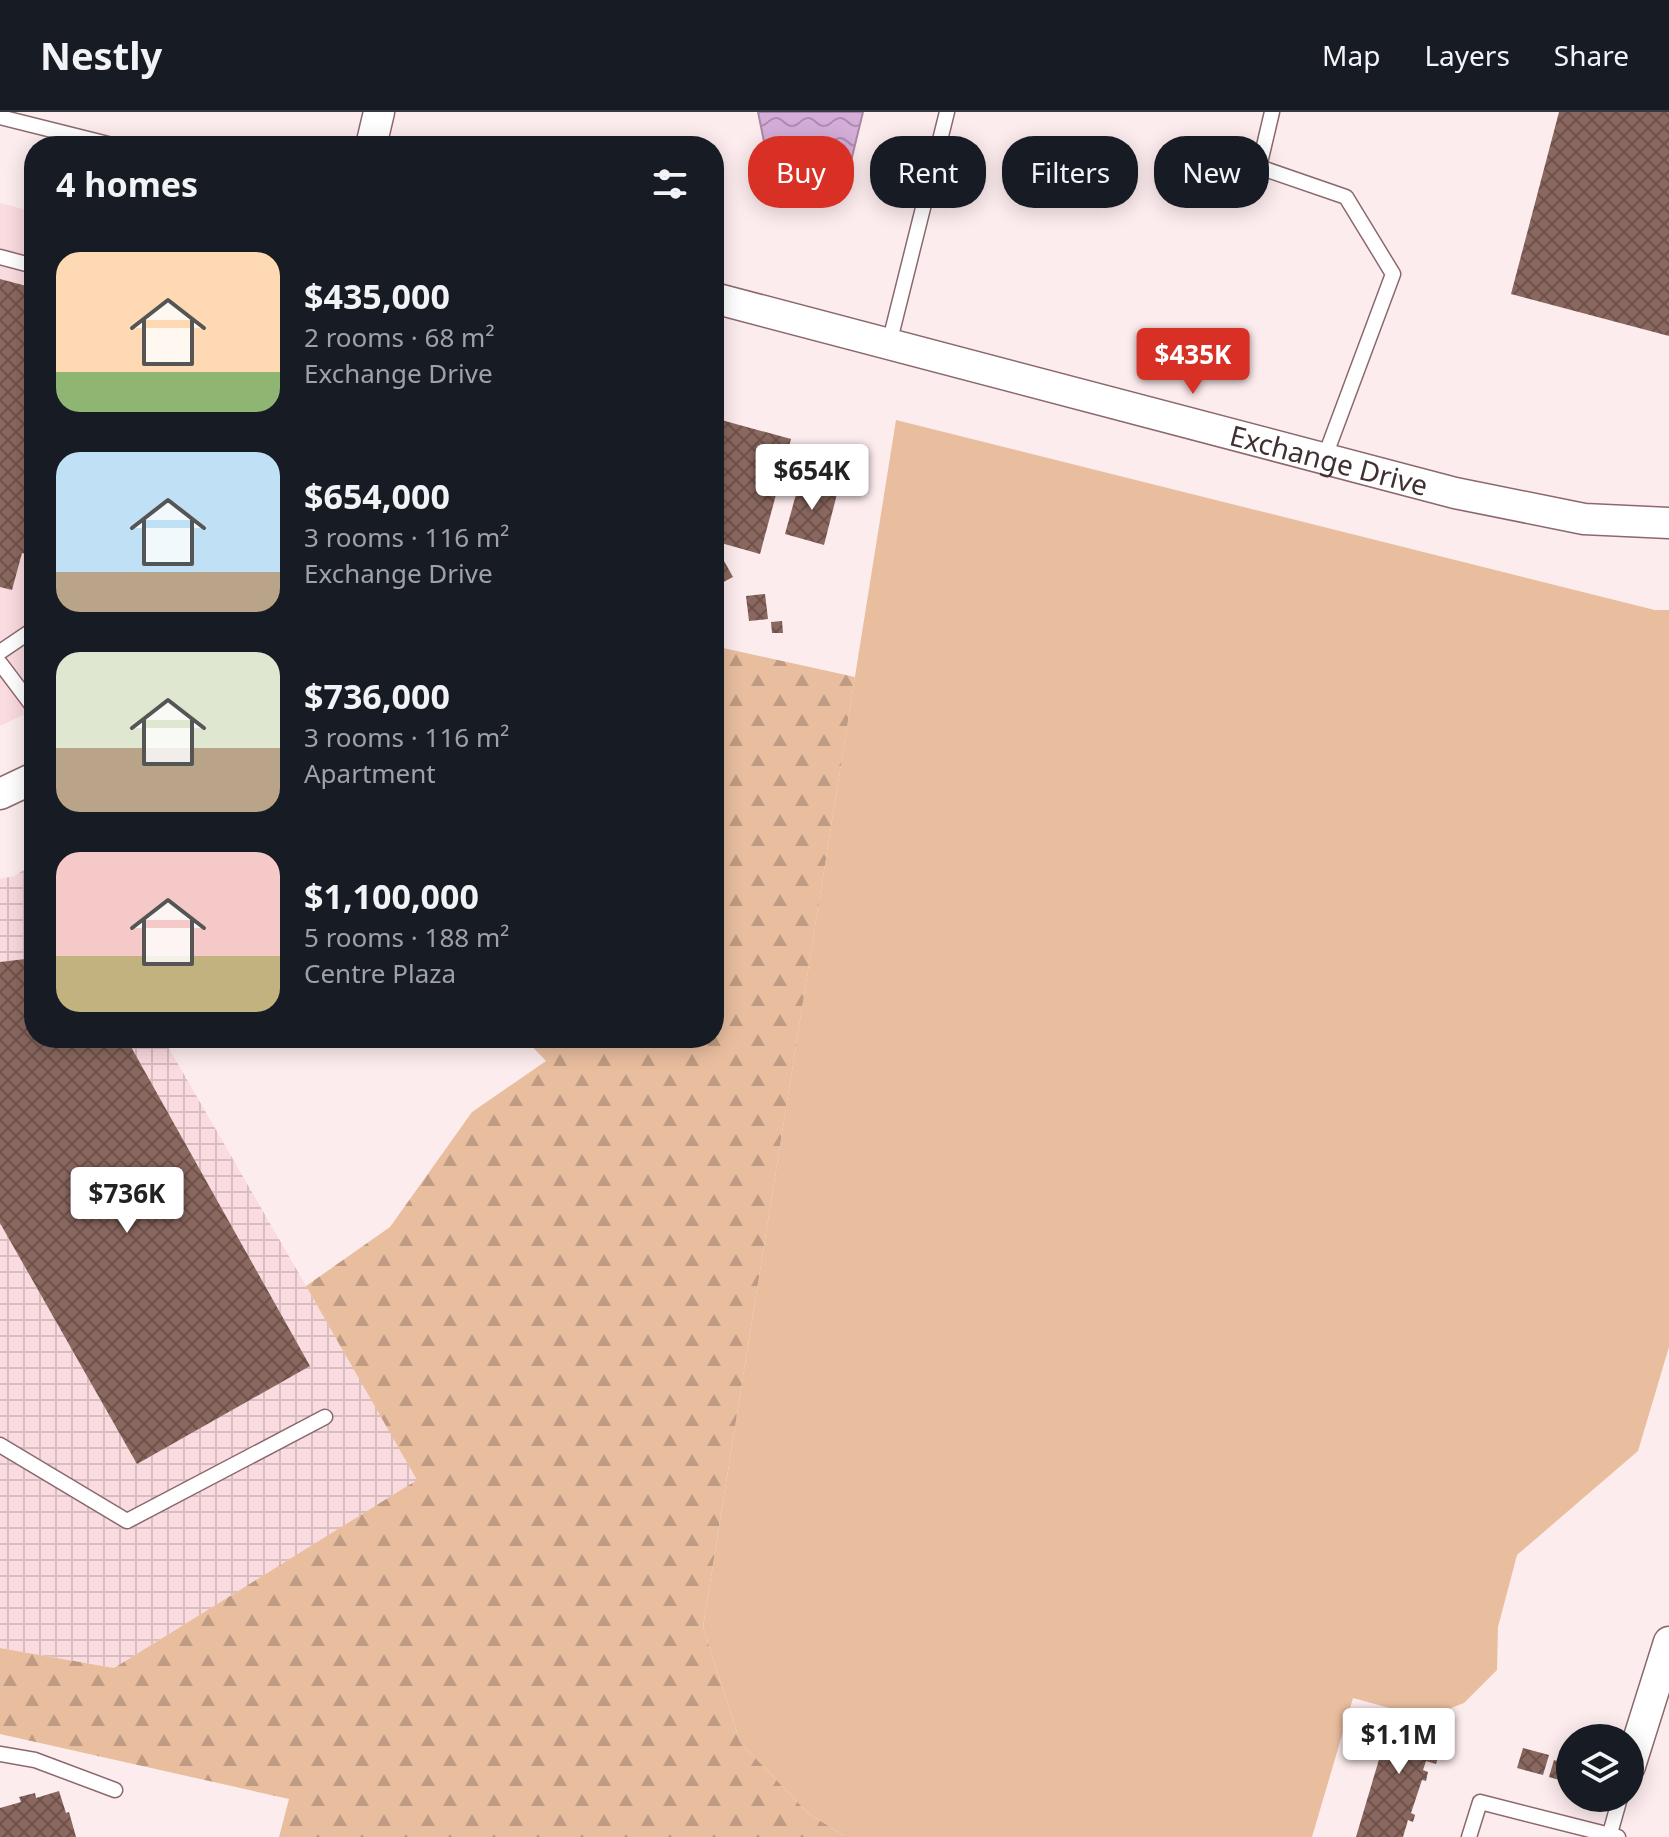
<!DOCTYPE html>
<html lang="en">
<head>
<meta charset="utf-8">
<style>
	body { margin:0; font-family:"Noto Sans",sans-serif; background:#242831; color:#f1f3f6; height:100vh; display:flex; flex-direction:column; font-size:30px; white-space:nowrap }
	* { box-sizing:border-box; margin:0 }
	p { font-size:26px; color:#9ea1a6 }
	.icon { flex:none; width:44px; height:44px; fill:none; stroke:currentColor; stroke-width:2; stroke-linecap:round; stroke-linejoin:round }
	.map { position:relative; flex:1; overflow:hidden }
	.sheet { position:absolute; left:24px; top:24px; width:700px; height:912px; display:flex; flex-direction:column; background:#171b24; border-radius:32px; box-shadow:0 4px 20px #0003 }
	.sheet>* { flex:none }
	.hud { position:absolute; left:748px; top:24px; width:760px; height:72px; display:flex; gap:16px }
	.tools { position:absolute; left:1556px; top:1612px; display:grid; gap:16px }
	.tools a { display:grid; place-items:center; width:88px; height:88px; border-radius:50%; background:#171b24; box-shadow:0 4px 20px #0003; font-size:40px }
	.price { position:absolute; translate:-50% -68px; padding:0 18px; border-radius:8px; background:#fff; color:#222; font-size:26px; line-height:52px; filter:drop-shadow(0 2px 4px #0008) }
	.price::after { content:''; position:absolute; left:50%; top:48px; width:24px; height:18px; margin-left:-12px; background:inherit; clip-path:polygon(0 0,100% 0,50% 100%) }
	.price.current { background:#d93025; color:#fff }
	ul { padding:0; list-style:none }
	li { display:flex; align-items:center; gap:24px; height:200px; padding:0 32px }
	li span { display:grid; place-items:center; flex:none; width:224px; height:160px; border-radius:24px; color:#555 }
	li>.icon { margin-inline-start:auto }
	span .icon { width:96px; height:96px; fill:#fffc; stroke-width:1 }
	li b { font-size:34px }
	h2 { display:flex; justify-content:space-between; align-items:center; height:96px; padding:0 32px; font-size:34px }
	.tag { padding:0 28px; border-radius:32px; background:#171b24; box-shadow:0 4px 20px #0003; font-size:28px; line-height:72px }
	.tag.current { background:#d93025; color:#fff }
	header { display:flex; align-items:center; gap:48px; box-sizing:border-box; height:112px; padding:0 40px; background:#171b24; border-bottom:2px solid #363941 }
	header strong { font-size:38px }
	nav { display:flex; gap:44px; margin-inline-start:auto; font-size:28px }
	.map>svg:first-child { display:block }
	.built { fill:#fadbdf }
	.industrial { fill:url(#industrial-grid) }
	.green { fill:#e9be9f }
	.forest { fill:url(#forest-firs) }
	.water { fill:url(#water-waves); stroke:#a888a7; stroke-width:2 }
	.building { fill:url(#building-cross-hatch) }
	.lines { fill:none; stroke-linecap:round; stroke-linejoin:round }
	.lane-casing { stroke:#8c686d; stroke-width:17 }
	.street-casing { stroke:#8c686d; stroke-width:33 }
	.lane { stroke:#fff; stroke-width:14 }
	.street { stroke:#fff; stroke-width:30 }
	.labels { text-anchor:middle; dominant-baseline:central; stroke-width:8; stroke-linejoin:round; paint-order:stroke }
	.street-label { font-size:28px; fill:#403032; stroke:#fefefe }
</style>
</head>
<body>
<header>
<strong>Nestly</strong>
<nav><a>Map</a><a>Layers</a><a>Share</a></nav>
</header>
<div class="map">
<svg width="1669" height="1725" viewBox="0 0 1669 1725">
	<defs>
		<pattern id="industrial-grid" width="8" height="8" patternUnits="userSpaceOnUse" patternTransform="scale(2)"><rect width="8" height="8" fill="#fadbdf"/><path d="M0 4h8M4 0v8" fill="none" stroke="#d7bcc0"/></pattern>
		<pattern id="forest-firs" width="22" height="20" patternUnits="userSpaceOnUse" patternTransform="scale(2)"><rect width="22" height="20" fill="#e9be9f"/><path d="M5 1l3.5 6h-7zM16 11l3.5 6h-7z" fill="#be9b82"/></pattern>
		<pattern id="water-waves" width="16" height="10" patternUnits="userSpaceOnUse" patternTransform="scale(2)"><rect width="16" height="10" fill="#d4aed9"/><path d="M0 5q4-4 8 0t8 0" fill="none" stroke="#ad8eb1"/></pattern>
		<pattern id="building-cross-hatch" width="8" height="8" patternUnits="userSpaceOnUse" patternTransform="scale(2)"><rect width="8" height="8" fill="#8b685f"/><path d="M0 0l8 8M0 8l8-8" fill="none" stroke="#6d524b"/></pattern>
	</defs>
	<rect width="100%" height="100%" fill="#fdecee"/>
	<!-- built -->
	<polygon class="built" points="0,91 34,100 34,598 0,614"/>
	<!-- industrial -->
	<polygon class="industrial" points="34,752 34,926 163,926 418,1368 114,1556 0,1536 0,767 14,764"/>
	<!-- green -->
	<polygon class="green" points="896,308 1655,498 1669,498 1669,1235 1638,1339 1517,1443 1498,1515 1497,1558 1464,1591 1426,1606 1353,1586 1312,1725 846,1725 808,1701 740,1630 703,1515"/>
	<!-- forest -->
	<polygon class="forest" points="714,534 855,565 703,1515 740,1630 808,1701 846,1725 279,1725 289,1687 0,1622 0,1536 114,1556 417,1368 306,1174 390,1115 472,1000 546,949 524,926 714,926"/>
	<!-- water -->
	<polygon class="water" points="758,0 863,0 843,82 833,87 772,69"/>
	<!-- building -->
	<g class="building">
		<polygon points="1559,0 1669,0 1669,224 1511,182"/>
		<polygon points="0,167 34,176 34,444 22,441 12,478 0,475"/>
		<polygon points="714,306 791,327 760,442 714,429"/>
		<polygon points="800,368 838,378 824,433 785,422"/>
		<polygon points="714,431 733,465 714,475"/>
		<polygon points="765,482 768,507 749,509 746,484"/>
		<polygon points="782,509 783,521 772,521 771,510"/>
		<polygon points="34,846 34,926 126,926 310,1254 137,1352 0,1111 0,850"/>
		<polygon points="1391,1601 1446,1618 1436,1652 1426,1649 1423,1658 1428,1660 1426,1669 1422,1668 1411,1701 1415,1703 1413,1710 1408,1708 1403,1725 1356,1725 1383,1634 1381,1634"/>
		<polygon points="1523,1636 1549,1643 1543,1663 1517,1656"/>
		<polygon points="1554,1648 1567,1652 1563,1669 1549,1665"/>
		<polygon points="59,1679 66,1701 69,1700 76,1725 0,1725 0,1696 21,1690 19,1685 35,1681 36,1686"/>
	</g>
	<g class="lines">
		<!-- lane casing -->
		<g class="lane-casing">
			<g id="lane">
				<polyline points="1272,0 1259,55 1346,85 1393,162 1324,347"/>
				<polyline points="0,5 116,34"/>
				<polyline points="0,145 34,154"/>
				<polyline points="889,232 947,0"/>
				<polyline points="0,540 34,517"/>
				<polyline points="0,551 34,596"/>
				<polyline points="0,1333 127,1409 325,1305"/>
				<polyline points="0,1642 35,1648 115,1678"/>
				<polyline points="1469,1725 1480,1690 1618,1725"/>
				<polyline points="1609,1725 1620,1686"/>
			</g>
		</g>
		<!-- street casing -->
		<g class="street-casing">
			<g id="street">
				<polyline points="371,34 379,0"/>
				<path id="s1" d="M714 186 1455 381 1584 407 1669 411"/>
				<polyline points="0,682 34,666"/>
				<polyline points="1630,1654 1669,1530"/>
			</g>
		</g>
		<!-- lane -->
		<use href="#lane" class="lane"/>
		<!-- street -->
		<use href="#street" class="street"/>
	</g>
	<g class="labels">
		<!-- street labels -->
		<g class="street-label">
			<text stroke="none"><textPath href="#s1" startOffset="636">Exchange Drive</textPath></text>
		</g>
	</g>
</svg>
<div class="tools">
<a><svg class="icon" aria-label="layers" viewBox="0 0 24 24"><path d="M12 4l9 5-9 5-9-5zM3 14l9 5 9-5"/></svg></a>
</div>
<b class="price current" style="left:1193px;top:284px">$435K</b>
<b class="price" style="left:812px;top:400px">$654K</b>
<b class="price" style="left:127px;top:1123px">$736K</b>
<b class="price" style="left:1399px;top:1664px">$1.1M</b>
<div class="hud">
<a class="tag current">Buy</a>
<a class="tag">Rent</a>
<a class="tag">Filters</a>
<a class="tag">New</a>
</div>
<section class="sheet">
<h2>4 homes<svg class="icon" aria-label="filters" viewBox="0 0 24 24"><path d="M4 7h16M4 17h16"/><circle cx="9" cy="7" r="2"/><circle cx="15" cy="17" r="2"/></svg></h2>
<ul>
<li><span style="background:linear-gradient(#ffd9b3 75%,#8fb573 0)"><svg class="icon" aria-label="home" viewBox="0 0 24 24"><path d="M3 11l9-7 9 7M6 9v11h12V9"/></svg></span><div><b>$435,000</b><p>2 rooms · 68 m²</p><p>Exchange Drive</p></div></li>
<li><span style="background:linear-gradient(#bfe0f5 75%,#b9a48a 0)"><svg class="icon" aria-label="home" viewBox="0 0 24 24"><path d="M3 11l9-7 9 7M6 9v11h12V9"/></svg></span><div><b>$654,000</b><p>3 rooms · 116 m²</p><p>Exchange Drive</p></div></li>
<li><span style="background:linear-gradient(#dfe7d0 60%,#b9a48a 0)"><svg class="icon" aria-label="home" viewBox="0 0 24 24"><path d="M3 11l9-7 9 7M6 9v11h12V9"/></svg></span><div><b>$736,000</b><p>3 rooms · 116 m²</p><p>Apartment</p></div></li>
<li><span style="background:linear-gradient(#f6c9c9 65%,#c2b280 0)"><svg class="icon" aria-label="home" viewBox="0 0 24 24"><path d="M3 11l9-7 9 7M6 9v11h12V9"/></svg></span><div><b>$1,100,000</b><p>5 rooms · 188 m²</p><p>Centre Plaza</p></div></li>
</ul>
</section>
</div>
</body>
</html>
